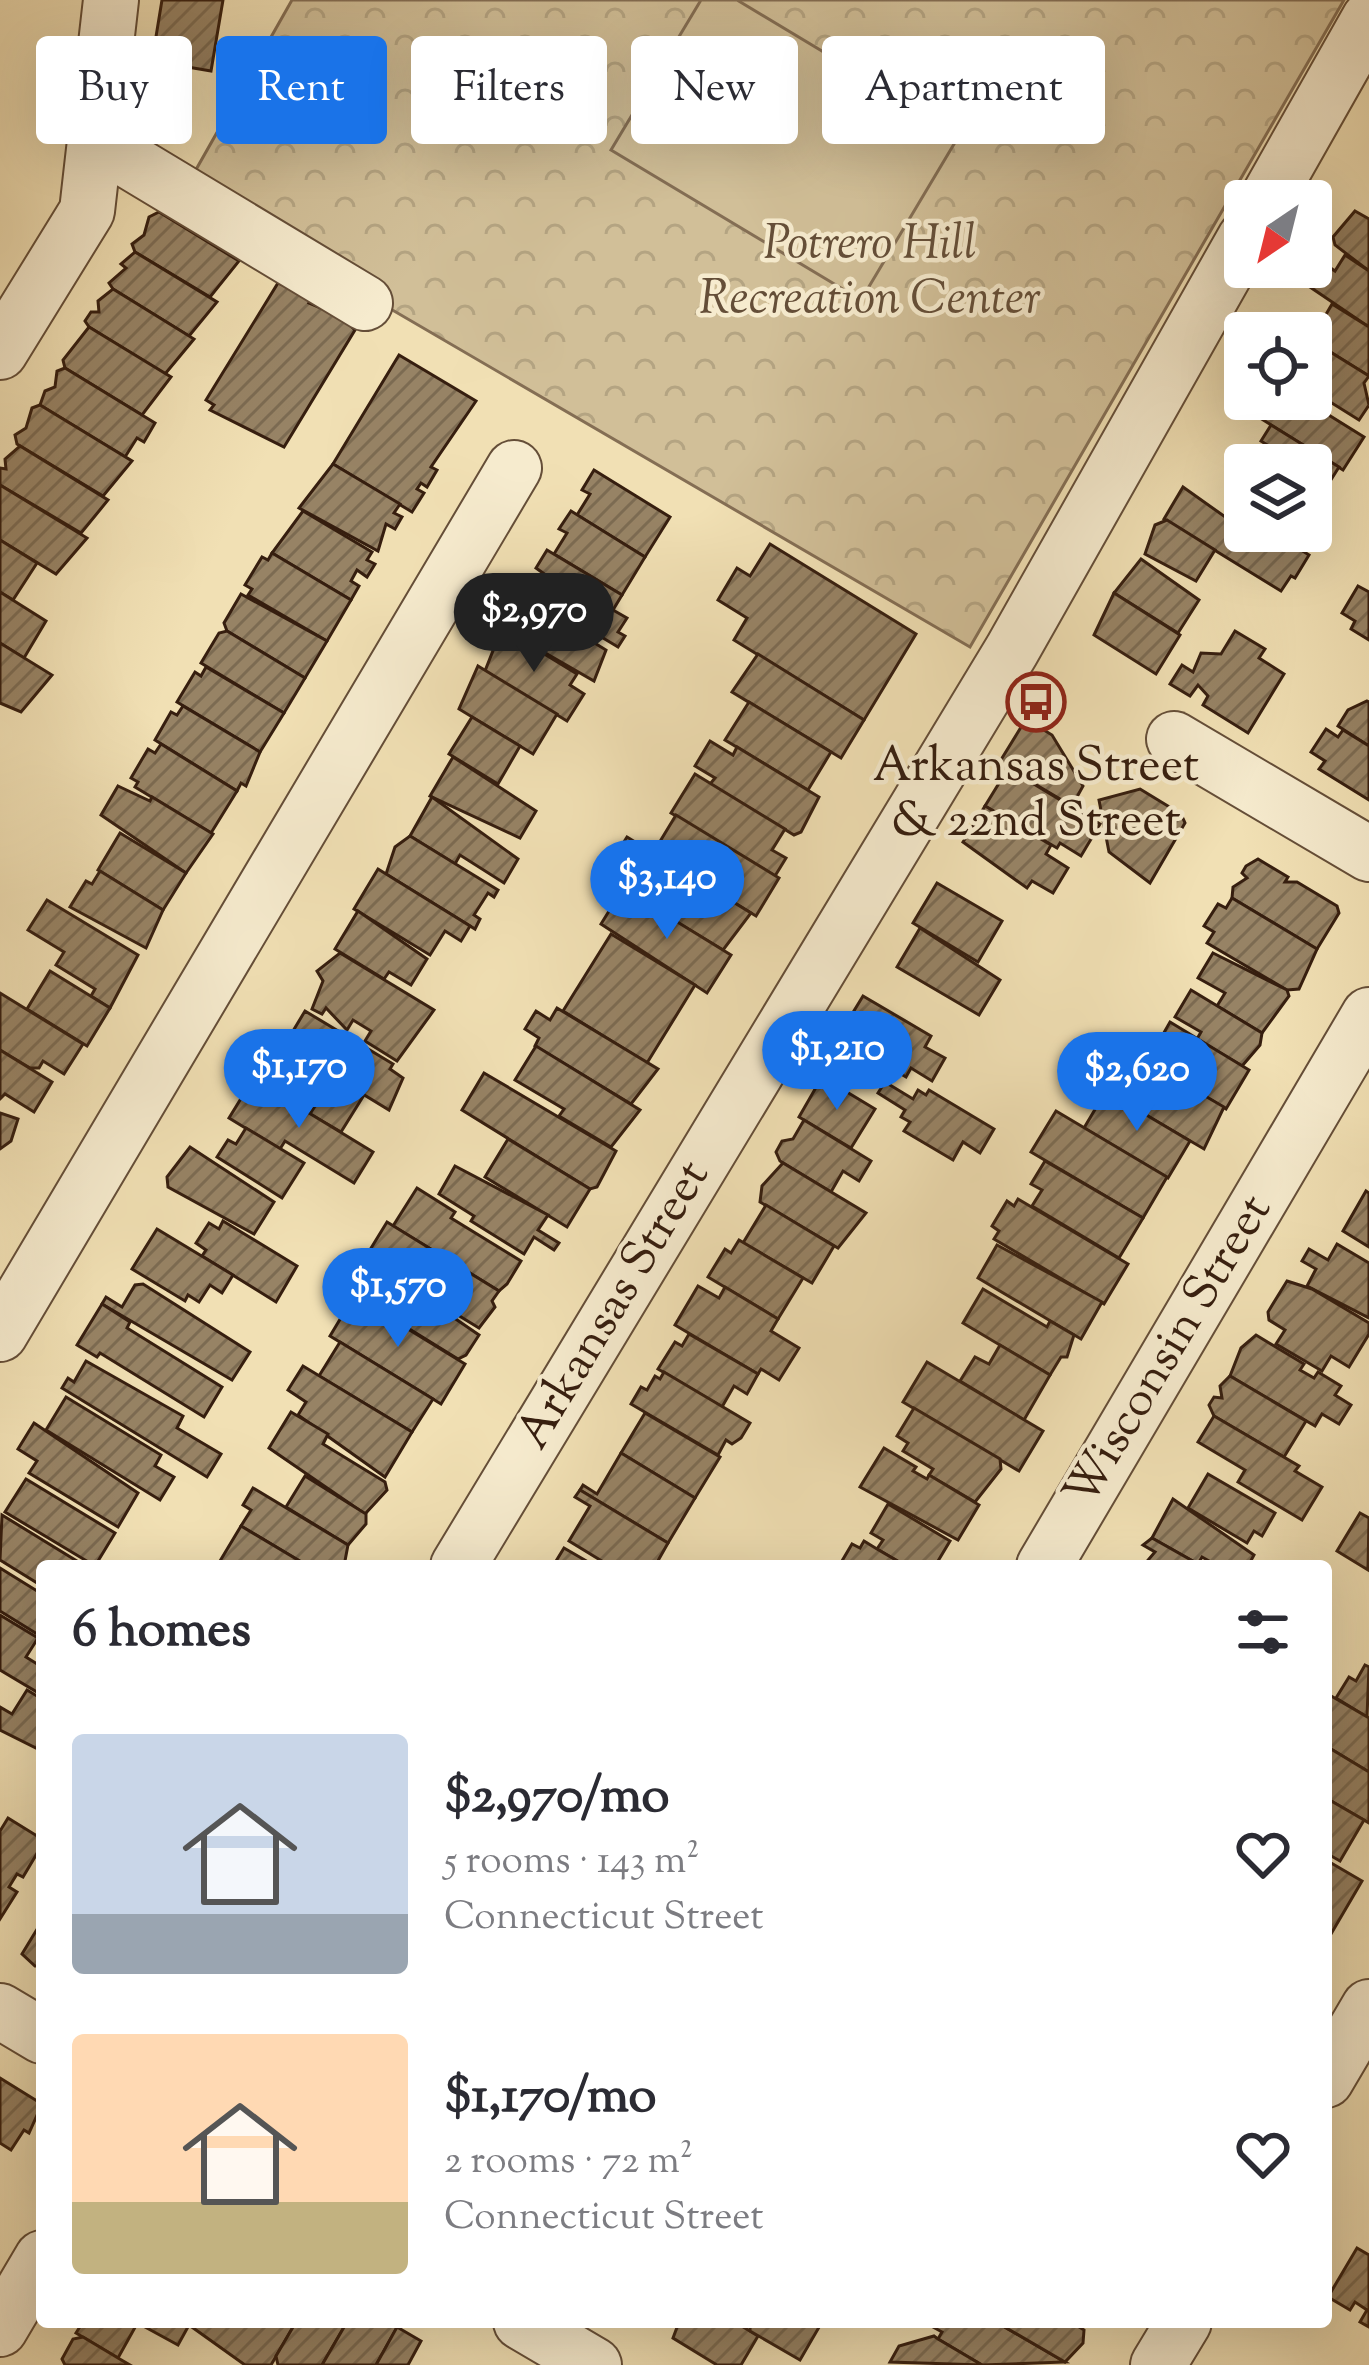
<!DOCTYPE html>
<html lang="en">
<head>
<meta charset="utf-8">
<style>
	body { margin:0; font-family:"Sorts Mill Goudy",serif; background:#f7f7f7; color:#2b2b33; height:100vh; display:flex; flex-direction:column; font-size:45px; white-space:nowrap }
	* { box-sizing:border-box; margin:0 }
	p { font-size:39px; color:#7c7c81 }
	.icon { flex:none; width:66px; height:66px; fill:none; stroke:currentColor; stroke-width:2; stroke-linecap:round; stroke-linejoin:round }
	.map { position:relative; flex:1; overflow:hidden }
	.sheet { position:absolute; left:36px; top:1560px; width:1296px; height:768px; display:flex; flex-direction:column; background:#fff; border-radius:12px; box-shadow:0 12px 48px #0002 }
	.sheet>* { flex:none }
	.top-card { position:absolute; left:36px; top:36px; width:1299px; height:108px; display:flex; gap:24px }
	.needle { width:78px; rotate:215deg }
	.tools { position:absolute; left:1224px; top:180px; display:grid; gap:24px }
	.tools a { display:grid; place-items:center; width:108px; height:108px; border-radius:12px; background:#fff; box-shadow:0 12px 48px #0002; font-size:60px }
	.price { position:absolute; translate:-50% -102px; padding:0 27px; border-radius:42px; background:#1a73e8; color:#fff; font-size:39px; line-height:78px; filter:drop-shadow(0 3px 6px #0008) }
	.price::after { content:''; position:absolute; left:50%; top:72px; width:36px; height:27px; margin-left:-18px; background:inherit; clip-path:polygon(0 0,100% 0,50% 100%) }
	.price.selected { background:#222; color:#fff }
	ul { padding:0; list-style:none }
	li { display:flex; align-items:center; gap:36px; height:300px; padding:0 36px }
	li span { display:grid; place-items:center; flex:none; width:336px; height:240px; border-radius:12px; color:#555 }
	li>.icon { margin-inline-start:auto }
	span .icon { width:144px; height:144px; fill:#fffc; stroke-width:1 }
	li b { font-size:51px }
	h2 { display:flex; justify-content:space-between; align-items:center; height:144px; padding:0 36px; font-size:51px }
	.tag { padding:0 42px; border-radius:12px; background:#fff; box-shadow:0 12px 48px #0002; font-size:42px; line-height:108px }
	.tag.selected { background:#1a73e8; color:#fff }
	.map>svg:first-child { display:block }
	.park { fill:url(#park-crowns); stroke:#846e54; stroke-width:3 }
	.garden { fill:#d1bf98; stroke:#846e54; stroke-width:3 }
	.building { fill:url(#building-hatch); stroke:#361e0f; stroke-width:3 }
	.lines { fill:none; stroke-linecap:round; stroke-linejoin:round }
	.minor-casing { stroke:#654e38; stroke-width:58 }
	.minor { stroke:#f6ebce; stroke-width:54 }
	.labels { text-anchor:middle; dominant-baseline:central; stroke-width:9; stroke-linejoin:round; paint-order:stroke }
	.park-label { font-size:48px; font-style:italic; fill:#644e38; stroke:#f6ebce }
	.poi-label { font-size:48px; fill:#361e0f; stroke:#f6ebce }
	.street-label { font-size:48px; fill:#361e0f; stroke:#f6ebce }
</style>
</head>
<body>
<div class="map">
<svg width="1369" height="2365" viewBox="0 0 1369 2365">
	<defs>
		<pattern id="park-crowns" width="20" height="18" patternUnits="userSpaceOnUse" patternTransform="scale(3)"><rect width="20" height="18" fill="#d1bf98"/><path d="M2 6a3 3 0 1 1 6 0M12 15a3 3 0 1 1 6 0" fill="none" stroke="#b4a482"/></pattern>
		<pattern id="building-hatch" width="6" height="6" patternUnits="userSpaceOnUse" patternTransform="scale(3)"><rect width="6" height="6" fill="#978365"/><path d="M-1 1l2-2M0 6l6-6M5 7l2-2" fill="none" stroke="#7c6b52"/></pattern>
	</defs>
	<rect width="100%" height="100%" fill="#f1e0b4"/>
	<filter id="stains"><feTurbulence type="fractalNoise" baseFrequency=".00167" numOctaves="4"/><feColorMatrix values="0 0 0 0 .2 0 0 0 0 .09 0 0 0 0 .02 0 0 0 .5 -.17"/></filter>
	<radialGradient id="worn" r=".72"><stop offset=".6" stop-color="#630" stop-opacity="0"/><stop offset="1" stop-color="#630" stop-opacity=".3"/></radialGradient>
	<!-- park -->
	<polygon class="park" points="292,0 1344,0 970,647 185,189"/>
	<!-- garden -->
	<polygon class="garden" points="701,0 737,0 960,134 861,300 611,150"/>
	<!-- building -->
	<g class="building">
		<polygon points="162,0 223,0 211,71 152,61"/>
		<polygon points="1355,211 1369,219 1369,271 1335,245 1333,237"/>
		<polygon points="159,212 239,261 210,297 135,252 132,244 144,235 149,217"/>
		<polygon points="135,252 217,302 189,336 113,289 109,283 126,268 121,264"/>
		<polygon points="1345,255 1369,271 1369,327 1310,287 1325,264 1335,271"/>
		<polygon points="278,283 312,298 309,303 340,316 355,330 284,447 210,410 214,405 206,400"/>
		<polygon points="113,289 194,339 165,374 89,327 85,321 91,312 99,312 98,301"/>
		<polygon points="1332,304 1369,327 1369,376 1311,340"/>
		<polygon points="89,327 171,377 142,415 65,368 63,360"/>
		<polygon points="1311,340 1369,376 1364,383 1369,405 1359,420 1311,390"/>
		<polygon points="399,355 476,401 431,467 437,470 427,487 421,483 417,489 424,493 412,512 333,464"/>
		<polygon points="65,368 155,423 144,442 137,438 125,457 40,405 45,391 55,387 57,371"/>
		<polygon points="1256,399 1303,399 1364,437 1343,470 1249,411"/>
		<polygon points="40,405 132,461 103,496 17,444 15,435 26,428 32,408"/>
		<polygon points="1271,425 1339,467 1317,502 1311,498 1311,465 1262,463 1272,448 1261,441"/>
		<polygon points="20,446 108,500 81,533 0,485 0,468 6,469 5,459"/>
		<polygon points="333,464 400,504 394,513 402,517 395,529 386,524 378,551 299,508"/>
		<polygon points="594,470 670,517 645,557 577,515 590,494 582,490"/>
		<polygon points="0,485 87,538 56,574 0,540"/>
		<polygon points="1183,487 1245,531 1269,541 1274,533 1309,555 1295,578 1291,576 1281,591 1164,519"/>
		<polygon points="303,511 372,552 367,560 375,564 367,577 357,570 351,581 359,586 351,600 272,553"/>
		<polygon points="571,511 645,557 622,595 554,554 567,533 559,529"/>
		<polygon points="1167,520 1215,550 1196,581 1145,554 1155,525"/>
		<polygon points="0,540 37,563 13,600 0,592"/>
		<polygon points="770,544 916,634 864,720 734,640 747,618 718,600 737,568 750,576"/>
		<polygon points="547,550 622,595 613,610 627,618 618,632 625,636 618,647 530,594 543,573 536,568"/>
		<polygon points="272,553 351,600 327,641 248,595 252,589 245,585 262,557 268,560"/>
		<polygon points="1141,559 1199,600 1178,633 1114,593"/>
		<polygon points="1358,586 1369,592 1369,640 1351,629 1355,621 1342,613"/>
		<polygon points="525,590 598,635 593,642 606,650 594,681 509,632 521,612 514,607"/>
		<polygon points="0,592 46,621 24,658 0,643"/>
		<polygon points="1114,593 1180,635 1156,674 1094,635"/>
		<polygon points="241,594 327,641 305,678 227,631 224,623"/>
		<polygon points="502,628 577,674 570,685 584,694 567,721 485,671"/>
		<polygon points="227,631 305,678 284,713 201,663 219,633"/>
		<polygon points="1235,631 1265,649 1259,658 1284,674 1248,733 1203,705 1208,696 1198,685 1190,696 1170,684 1182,665 1193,672 1201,653 1221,654"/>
		<polygon points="0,643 52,675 21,712 0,703"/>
		<polygon points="758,654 864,720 841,758 732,692"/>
		<polygon points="478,666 557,714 533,754 459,709"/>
		<polygon points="206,667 284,713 260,752 177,702 195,672 201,676"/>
		<polygon points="1367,701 1369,702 1369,746 1338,726 1348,710"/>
		<polygon points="749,702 831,752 808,790 725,740"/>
		<polygon points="183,706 260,752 246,786 241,783 237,791 155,740 171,712 177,715"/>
		<polygon points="472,717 520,746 498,784 449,754"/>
		<polygon points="1026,719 1052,735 1083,786 1072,806 999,763"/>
		<polygon points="1326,729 1338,737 1343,730 1369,746 1369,800 1319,769 1325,761 1311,752"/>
		<polygon points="710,741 733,755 737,747 819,797 801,832 794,835 710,784 715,778 695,766"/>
		<polygon points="161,744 237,791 211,833 135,787 138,782 131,778 148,749 155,753"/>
		<polygon points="453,757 536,811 520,838 430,796"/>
		<polygon points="999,763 1100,824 1081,856 1060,843 1057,848 985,806 1004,775 995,770"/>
		<polygon points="695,774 785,829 772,850 786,858 775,876 671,813"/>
		<polygon points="118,786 150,801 152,797 213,834 186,873 101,815"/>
		<polygon points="1140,789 1181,814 1185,823 1150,883 1109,852 1099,800"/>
		<polygon points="432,797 518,859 504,883 460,855 455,864 410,836"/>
		<polygon points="985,806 1051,845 1046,854 1068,868 1053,893 1032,881 1027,888 963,842"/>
		<polygon points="676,815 779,878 756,916 653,853"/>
		<polygon points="120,833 186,873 163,910 98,870"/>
		<polygon points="410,836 498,890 494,897 488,893 474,915 480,919 475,929 386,874 395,847"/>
		<polygon points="627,837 751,913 723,950 602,877"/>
		<polygon points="1258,859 1288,877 1285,882 1297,882 1337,906 1339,913 1317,949 1232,898 1233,887 1247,878 1242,873 1246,866"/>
		<polygon points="378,869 470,926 461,941 445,931 430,955 354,909"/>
		<polygon points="100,871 163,910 146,948 70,907 86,881 92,884"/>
		<polygon points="937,883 1002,921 978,962 913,923"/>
		<polygon points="619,895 636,905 640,899 731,955 707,993 601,924"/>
		<polygon points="1232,898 1317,949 1299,989 1287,990 1207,943 1214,932 1204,926 1218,904 1226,908"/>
		<polygon points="47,900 138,955 110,1008 91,996 95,989 56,965 64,952 28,930"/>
		<polygon points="358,911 427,959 411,985 389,972 384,979 335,949"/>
		<polygon points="920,928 1000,980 979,1015 897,967"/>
		<polygon points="611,934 695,985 647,1063 563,1011"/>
		<polygon points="340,953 434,1010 397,1061 365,1041 371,1031 353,1020 347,1030 326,1008 322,1014 312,1009 323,981 317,971"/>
		<polygon points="1213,953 1287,990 1289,996 1262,1033 1217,1006 1225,993 1198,978"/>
		<polygon points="50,971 110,1008 87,1046 27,1009"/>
		<polygon points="1191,990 1262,1033 1260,1045 1242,1066 1197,1039 1201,1032 1175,1017"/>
		<polygon points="0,993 83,1044 64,1074 43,1061 39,1068 30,1068 0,1050"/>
		<polygon points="863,996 931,1036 925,1047 945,1058 932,1081 911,1068 906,1077 838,1037"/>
		<polygon points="557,1008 658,1069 631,1104 535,1046 539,1038 525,1029 536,1011 550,1020"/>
		<polygon points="305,1011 393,1064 390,1069 403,1078 389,1110 284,1046"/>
		<polygon points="1170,1022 1249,1070 1226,1109 1167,1073 1173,1064 1153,1052"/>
		<polygon points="278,1042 364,1095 341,1132 310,1114 315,1106 299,1096 295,1104 255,1080 264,1049 272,1054"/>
		<polygon points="536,1046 640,1110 611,1147 559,1116 564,1109 515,1080"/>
		<polygon points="0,1050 52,1082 34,1112 5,1094 0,1099"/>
		<polygon points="1157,1068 1224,1107 1204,1149 1134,1108"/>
		<polygon points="484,1073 616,1151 597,1187 590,1189 462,1110"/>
		<polygon points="822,1077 875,1109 851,1148 799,1117"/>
		<polygon points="253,1079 373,1152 354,1183 285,1141 280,1149 229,1118"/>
		<polygon points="885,1082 913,1099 918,1090 926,1095 929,1090 994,1129 980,1153 963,1142 953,1160 904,1131 910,1122 901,1117 905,1110 878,1093"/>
		<polygon points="1106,1091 1190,1141 1168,1178 1084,1128"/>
		<polygon points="1056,1111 1167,1177 1143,1218 1031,1152"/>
		<polygon points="0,1113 18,1119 11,1141 0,1149"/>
		<polygon points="804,1120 871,1161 859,1181 843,1171 831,1192 780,1161 776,1152 782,1141 793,1139"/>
		<polygon points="246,1128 304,1163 282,1198 217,1157 228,1140 236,1144"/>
		<polygon points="508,1139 590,1189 567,1227 485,1177"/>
		<polygon points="190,1147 274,1202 254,1234 168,1187 167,1177"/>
		<polygon points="1045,1161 1143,1218 1119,1258 1032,1206 1042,1190 1031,1184"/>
		<polygon points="783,1163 866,1213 838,1248 760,1202 762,1186"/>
		<polygon points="455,1166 548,1215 538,1230 559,1243 554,1250 534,1237 524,1254 471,1221 474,1216 439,1194"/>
		<polygon points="417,1188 455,1212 451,1218 521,1261 507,1284 499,1291 393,1226"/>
		<polygon points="1366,1191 1369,1193 1369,1247 1343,1231"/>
		<polygon points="1018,1199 1128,1264 1104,1304 994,1239 999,1231 992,1226 1007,1201 1014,1206"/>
		<polygon points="766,1205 834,1246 812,1283 743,1243"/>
		<polygon points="223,1221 297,1266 276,1302 202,1256 206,1250 196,1243 209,1223 219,1229"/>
		<polygon points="387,1222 499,1291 492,1301 495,1307 479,1328 365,1258"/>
		<polygon points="157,1229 233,1275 222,1293 210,1285 199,1302 188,1295 185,1301 132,1269"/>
		<polygon points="739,1240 803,1278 778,1319 708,1277 725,1249 731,1253"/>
		<polygon points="1337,1244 1369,1263 1369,1318 1307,1286 1316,1269 1302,1261 1309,1249 1328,1260"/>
		<polygon points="997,1245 1102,1302 1081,1339 978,1278"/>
		<polygon points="368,1259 479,1335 466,1355 458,1359 348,1291"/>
		<polygon points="1287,1281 1312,1289 1369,1323 1369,1334 1349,1367 1331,1356 1322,1371 1276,1344 1285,1330 1269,1320 1268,1312"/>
		<polygon points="143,1284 250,1352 232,1380 102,1304 106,1297 122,1307 135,1285"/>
		<polygon points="698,1286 719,1298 725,1287 778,1319 771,1331 799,1348 779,1380 761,1369 758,1374 675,1325"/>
		<polygon points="983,1289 1047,1327 1050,1321 1074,1335 1067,1357 1061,1357 1050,1375 963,1323"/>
		<polygon points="354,1296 465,1364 441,1404 330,1336"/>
		<polygon points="102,1304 130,1322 127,1328 222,1387 204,1417 100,1353 97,1357 77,1345"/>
		<polygon points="689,1334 758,1374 747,1394 734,1386 722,1407 658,1369 675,1342 682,1346"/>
		<polygon points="1256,1335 1304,1364 1300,1370 1314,1378 1318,1372 1341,1386 1335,1395 1351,1405 1339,1424 1322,1414 1315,1426 1230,1376 1241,1348"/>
		<polygon points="340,1342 433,1399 412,1432 319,1376"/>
		<polygon points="1000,1345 1050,1375 1024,1420 960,1381 975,1357 989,1364"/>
		<polygon points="86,1361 183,1416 177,1428 221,1454 207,1477 62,1388 68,1378 74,1382"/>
		<polygon points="927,1362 1043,1431 1019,1471 903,1402"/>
		<polygon points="303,1366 412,1432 385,1477 298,1415 306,1402 288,1390"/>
		<polygon points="664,1372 750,1423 741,1438 732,1444 726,1440 718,1455 631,1404 641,1387 647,1390 655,1376 660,1379"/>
		<polygon points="1230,1376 1306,1421 1284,1457 1214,1416 1209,1405 1214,1397 1222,1398 1220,1386"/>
		<polygon points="66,1397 161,1455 155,1466 174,1477 160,1500 46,1430"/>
		<polygon points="914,1408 1000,1459 1001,1469 975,1502 929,1475 933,1469 903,1451 908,1443 897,1436"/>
		<polygon points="291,1412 328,1434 323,1444 385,1482 387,1490 365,1514 269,1448"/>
		<polygon points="645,1413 720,1457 695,1498 621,1453"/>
		<polygon points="1214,1416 1299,1466 1295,1471 1322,1487 1302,1520 1238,1482 1245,1470 1198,1442"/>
		<polygon points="34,1423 138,1493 118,1527 29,1473 37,1461 18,1449"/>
		<polygon points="884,1448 916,1467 913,1471 927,1479 929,1475 979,1505 958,1540 860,1487"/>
		<polygon points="621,1453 695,1498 668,1543 580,1490 583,1485 597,1494"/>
		<polygon points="1208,1474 1275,1513 1262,1536 1254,1531 1247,1543 1188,1508"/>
		<polygon points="305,1476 366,1514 366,1524 348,1545 286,1507"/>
		<polygon points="26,1479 115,1533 95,1566 5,1512"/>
		<polygon points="253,1488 348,1545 344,1566 308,1566 241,1526 251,1510 243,1505"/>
		<polygon points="580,1490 668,1543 655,1566 610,1566 569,1541 590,1506 575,1497"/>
		<polygon points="1173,1499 1254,1555 1248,1566 1218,1566 1202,1557 1198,1564 1152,1538"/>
		<polygon points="888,1504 950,1541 935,1566 906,1566 877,1549 883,1540 871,1533"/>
		<polygon points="1360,1513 1369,1518 1368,1570 1337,1551"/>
		<polygon points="2,1515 85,1566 42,1566 42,1586 0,1560"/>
		<polygon points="241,1526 308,1566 217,1566"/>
		<polygon points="1152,1538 1198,1564 1201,1566 1143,1566 1155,1552 1143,1545"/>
		<polygon points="864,1541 877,1549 906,1566 839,1566 852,1544 860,1548"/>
		<polygon points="564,1548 595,1566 553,1566"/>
		<polygon points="0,1568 42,1594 42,1637 0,1611"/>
		<polygon points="0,1615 38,1638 26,1657 42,1667 42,1695 0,1670"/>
		<polygon points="1365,1665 1369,1667 1367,1717 1336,1698 1349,1677 1356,1681"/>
		<polygon points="27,1690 42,1699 42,1751 0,1730 0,1707 12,1714"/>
		<polygon points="1326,1693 1369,1718 1369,1772 1326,1746"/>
		<polygon points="1326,1746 1369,1772 1369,1823 1326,1798"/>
		<polygon points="1326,1798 1364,1820 1340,1861 1326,1853"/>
		<polygon points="8,1818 42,1839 42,1845 23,1877 17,1874 9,1887 17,1892 0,1919 0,1831"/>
		<polygon points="1326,1860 1362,1881 1328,1939 1326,1938"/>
		<polygon points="42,1921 42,1966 35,1966 22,1954"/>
		<polygon points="0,2078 42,2104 29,2133 24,2130 11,2150 0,2143"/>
		<polygon points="1357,2248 1369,2255 1369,2327 1360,2322 1367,2310 1355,2302 1350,2310 1328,2297"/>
		<polygon points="83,2322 138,2322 118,2358 76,2333"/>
		<polygon points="148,2322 296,2322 271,2365 245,2365 189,2325 178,2345 145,2327"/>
		<polygon points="296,2322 347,2322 322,2365 278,2365 276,2356"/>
		<polygon points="347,2322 395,2322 399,2324 376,2365 322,2365"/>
		<polygon points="679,2322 735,2322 758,2336 741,2365 717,2365 673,2338"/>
		<polygon points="750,2322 822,2322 800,2360 750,2331"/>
		<polygon points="936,2322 996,2322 1065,2362 982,2365 938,2339 942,2332 933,2327"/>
		<polygon points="996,2322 1071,2322 1084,2330 1083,2343 1065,2362"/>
		<polygon points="397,2327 421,2341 408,2365 376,2365"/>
		<polygon points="934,2336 938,2339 982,2365 890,2362 899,2346"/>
		<polygon points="83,2337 118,2358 130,2365 65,2365 62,2359 73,2339"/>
	</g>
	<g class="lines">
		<!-- minor casing -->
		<g class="minor-casing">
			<g id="minor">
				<polyline points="96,141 365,303"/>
				<polyline points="1266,201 1369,19"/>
				<polyline points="0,352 87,211 111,0"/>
				<polyline points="1174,739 1369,854"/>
				<polyline points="0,1334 514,468"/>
				<polyline points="458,1566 1012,650 1245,238"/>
				<polyline points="1044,1566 1369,1015"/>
				<polyline points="0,2011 42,2036"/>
				<polyline points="1326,2080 1369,2007"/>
				<polyline points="521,2322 594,2365"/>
				<polyline points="0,2329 42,2258"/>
				<polyline points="1158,2365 1184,2322"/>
			</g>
		</g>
		<!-- minor -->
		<use href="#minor" class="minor"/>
	</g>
	<!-- icons -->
	<defs>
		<g id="bus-ring" transform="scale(3)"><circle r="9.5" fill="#f6ebce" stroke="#8f2418" stroke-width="1.5"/><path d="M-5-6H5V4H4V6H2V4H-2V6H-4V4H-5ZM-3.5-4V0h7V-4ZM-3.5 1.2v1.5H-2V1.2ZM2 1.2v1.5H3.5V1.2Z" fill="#8f2418"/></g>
	</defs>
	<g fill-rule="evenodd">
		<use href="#bus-ring" x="1036" y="702"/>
	</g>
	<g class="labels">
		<!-- park labels -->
		<g class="park-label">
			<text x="870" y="245">Potrero Hill<tspan x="870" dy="55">Recreation Center</tspan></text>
		</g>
		<!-- poi labels -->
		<g class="poi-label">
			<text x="1036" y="768">Arkansas Street<tspan x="1036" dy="55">&amp; 22nd Street</tspan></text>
		</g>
		<!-- street labels -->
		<g class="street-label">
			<text transform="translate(615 1306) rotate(-59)">Arkansas Street</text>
			<text transform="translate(1170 1352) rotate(-59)">Wisconsin Street</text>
		</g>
	</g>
	<rect width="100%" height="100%" filter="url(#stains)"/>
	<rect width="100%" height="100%" fill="url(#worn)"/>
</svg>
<div class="tools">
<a><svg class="needle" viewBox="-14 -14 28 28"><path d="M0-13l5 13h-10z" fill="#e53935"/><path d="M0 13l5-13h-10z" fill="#7c7c81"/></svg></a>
<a><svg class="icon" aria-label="locate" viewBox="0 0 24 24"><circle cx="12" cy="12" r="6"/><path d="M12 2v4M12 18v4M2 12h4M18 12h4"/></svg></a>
<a><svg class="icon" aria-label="layers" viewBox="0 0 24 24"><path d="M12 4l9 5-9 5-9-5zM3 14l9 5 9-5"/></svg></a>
</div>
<b class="price selected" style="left:534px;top:675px">$2,970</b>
<b class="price" style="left:667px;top:942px">$3,140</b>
<b class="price" style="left:837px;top:1113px">$1,210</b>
<b class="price" style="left:299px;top:1131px">$1,170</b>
<b class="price" style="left:1137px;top:1134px">$2,620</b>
<b class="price" style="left:398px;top:1350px">$1,570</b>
<div class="top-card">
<a class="tag">Buy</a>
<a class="tag selected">Rent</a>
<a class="tag">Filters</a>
<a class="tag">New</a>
<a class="tag">Apartment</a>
</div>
<section class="sheet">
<h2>6 homes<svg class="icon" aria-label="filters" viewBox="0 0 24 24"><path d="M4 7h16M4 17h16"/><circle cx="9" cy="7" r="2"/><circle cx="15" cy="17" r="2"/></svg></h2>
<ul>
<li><span style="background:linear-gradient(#c9d6e8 75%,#9aa5b1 0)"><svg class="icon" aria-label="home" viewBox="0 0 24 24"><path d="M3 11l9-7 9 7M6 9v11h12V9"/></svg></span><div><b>$2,970/mo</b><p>5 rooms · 143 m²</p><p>Connecticut Street</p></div><svg class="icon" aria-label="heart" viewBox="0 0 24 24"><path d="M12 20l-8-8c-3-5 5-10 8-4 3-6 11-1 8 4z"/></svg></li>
<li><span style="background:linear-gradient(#ffd9b3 70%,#c2b280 0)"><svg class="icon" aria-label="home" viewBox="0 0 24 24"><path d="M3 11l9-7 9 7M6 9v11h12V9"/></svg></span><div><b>$1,170/mo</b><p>2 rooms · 72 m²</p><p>Connecticut Street</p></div><svg class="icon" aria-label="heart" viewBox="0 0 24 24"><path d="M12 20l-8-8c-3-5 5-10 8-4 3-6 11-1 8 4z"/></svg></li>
</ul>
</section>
</div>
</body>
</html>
